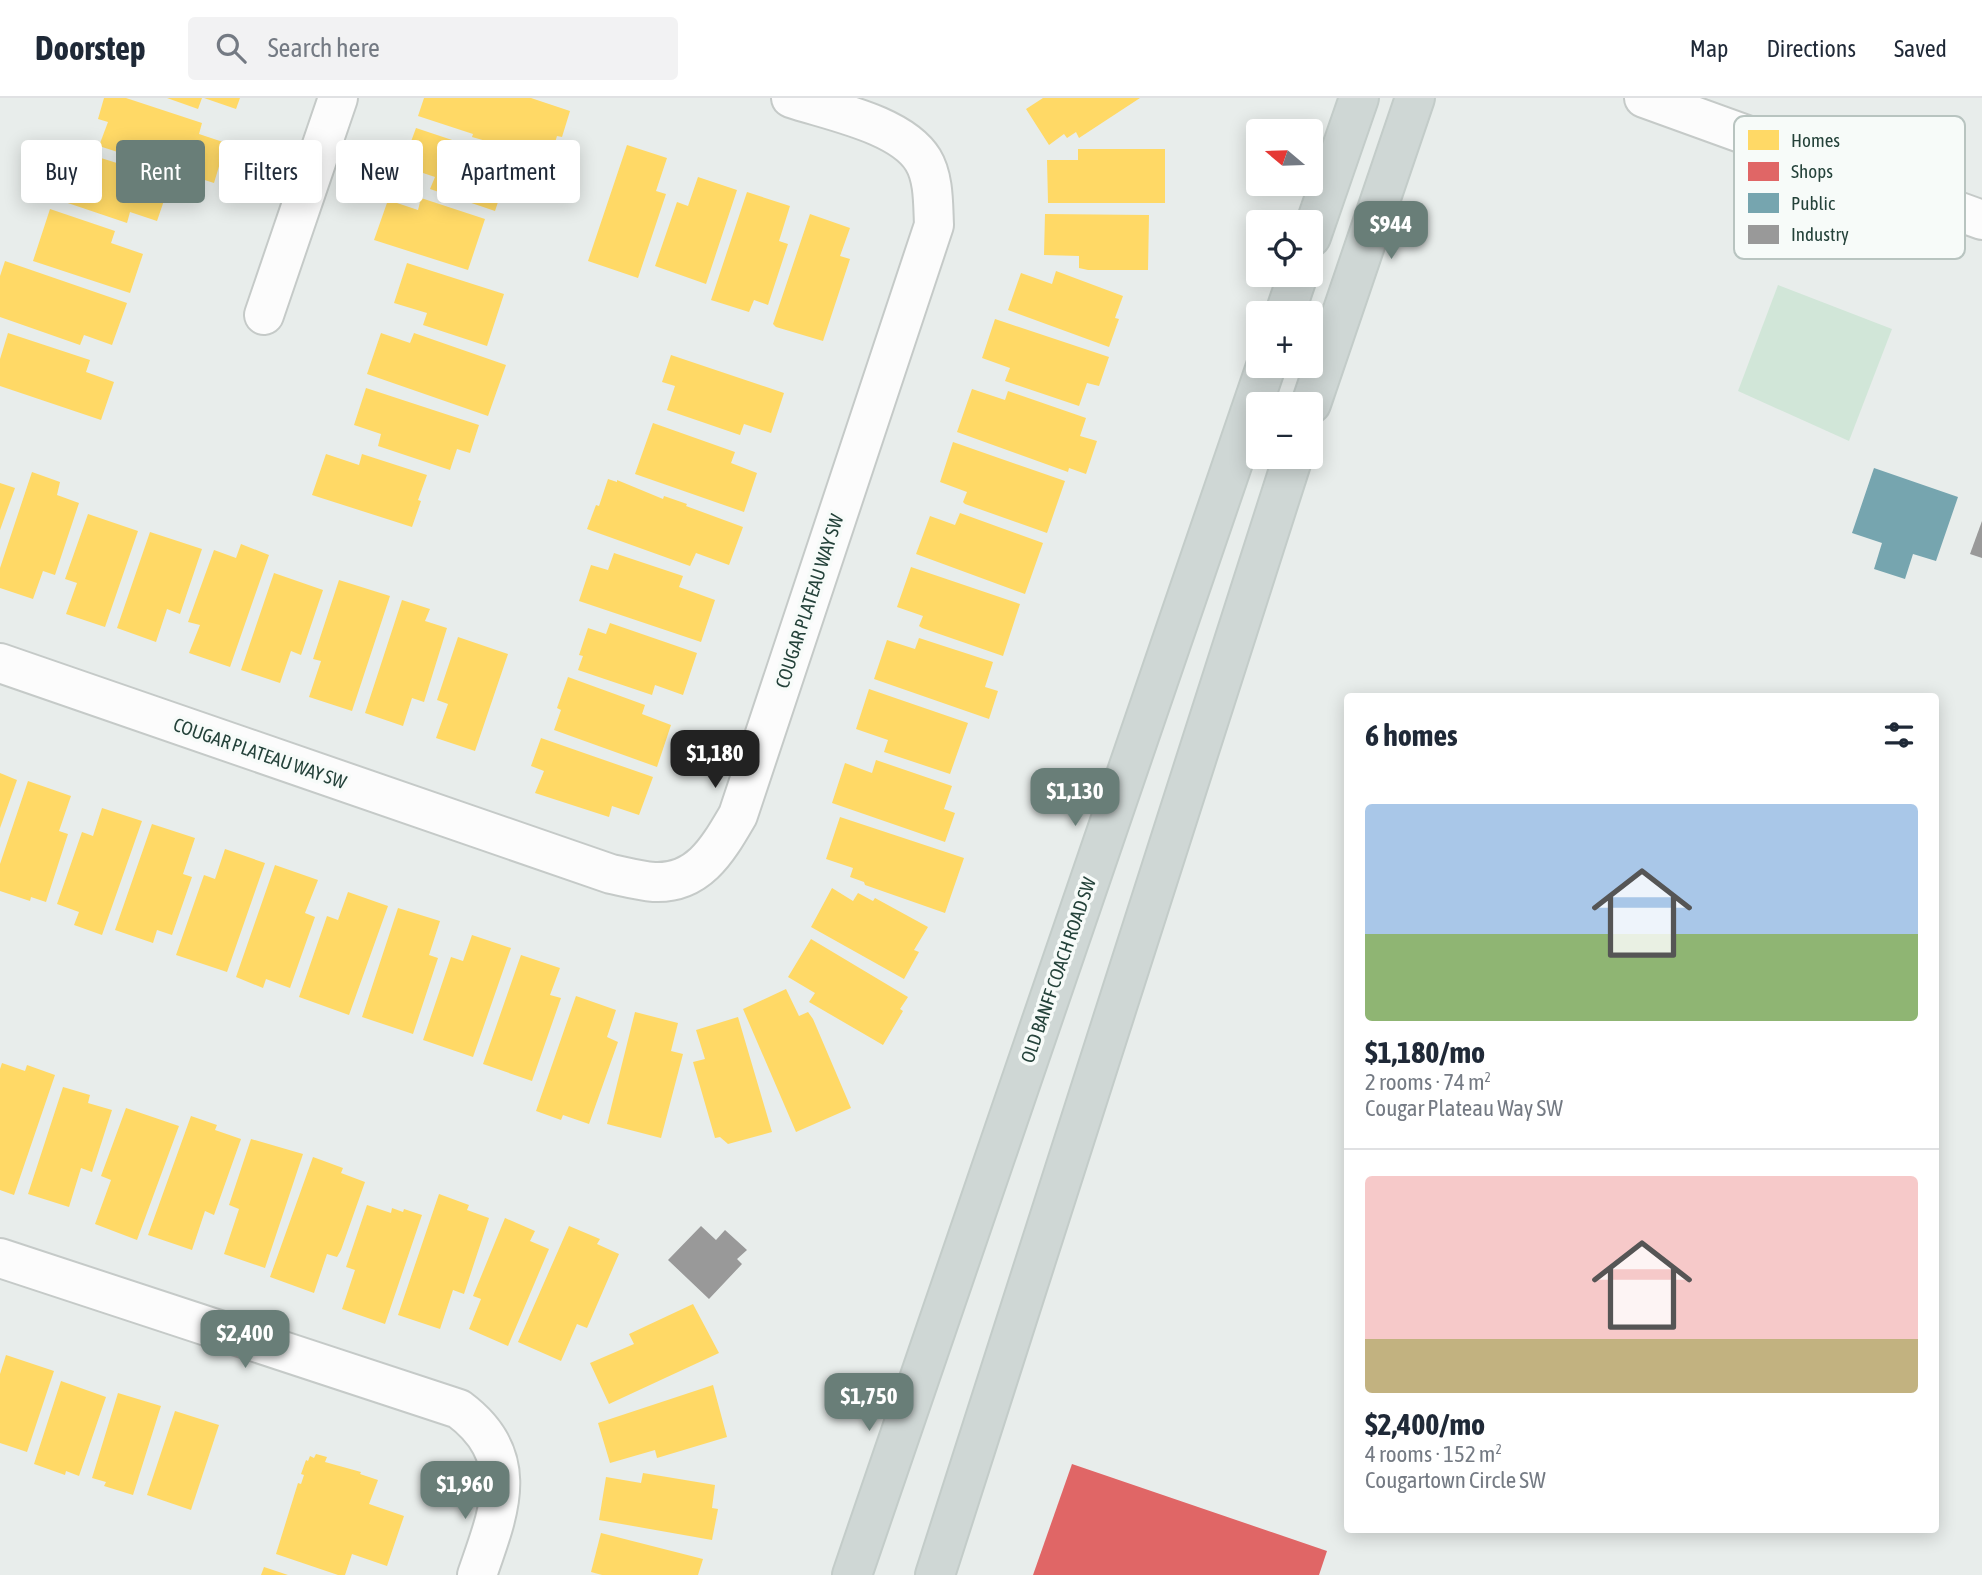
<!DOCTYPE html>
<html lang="en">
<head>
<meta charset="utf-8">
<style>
	body { margin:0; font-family:"Asap Condensed",sans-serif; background:#f2f2f3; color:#1f2937; height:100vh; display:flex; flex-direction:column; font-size:26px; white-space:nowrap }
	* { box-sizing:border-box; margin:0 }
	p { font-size:23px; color:#747a83 }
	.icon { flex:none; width:38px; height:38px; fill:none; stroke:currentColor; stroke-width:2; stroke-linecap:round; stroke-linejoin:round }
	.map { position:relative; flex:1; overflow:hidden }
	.drawer { position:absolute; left:1344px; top:595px; width:595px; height:840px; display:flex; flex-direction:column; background:#fff; border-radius:7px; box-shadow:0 4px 18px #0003 }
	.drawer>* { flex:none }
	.banner { position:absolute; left:21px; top:42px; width:665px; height:63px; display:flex; gap:14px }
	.needle { width:46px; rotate:289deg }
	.controls { position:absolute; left:1246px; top:21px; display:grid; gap:14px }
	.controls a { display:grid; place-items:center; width:77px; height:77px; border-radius:7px; background:#fff; box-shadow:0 4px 18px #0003; font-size:35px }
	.price { position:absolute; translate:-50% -60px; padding:0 16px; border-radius:14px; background:#697e78; color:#fff; font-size:23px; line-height:46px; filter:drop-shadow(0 2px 4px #0008) }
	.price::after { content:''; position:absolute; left:50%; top:42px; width:21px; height:16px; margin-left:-10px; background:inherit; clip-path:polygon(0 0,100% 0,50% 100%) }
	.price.current { background:#222; color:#fff }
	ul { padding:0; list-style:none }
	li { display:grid; align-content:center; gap:14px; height:371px; padding:0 21px }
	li+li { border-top:2px solid #e0e1e3 }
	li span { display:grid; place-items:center; height:217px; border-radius:7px; color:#555 }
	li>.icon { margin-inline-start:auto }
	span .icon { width:126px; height:126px; fill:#fffc; stroke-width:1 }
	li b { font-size:30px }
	h2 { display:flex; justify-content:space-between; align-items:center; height:84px; padding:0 21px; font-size:30px }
	.pill { padding:0 24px; border-radius:7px; background:#fff; box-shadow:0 4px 18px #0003; font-size:24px; line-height:63px }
	.pill.current { background:#697e78; color:#fff }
	header { display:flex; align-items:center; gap:42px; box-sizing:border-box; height:98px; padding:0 35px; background:#fff; border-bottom:2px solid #e0e1e3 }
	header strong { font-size:33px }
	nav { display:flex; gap:38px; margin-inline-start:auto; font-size:24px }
	.search { width:490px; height:63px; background:#f2f2f3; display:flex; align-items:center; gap:18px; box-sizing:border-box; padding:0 24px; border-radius:7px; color:#747a83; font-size:26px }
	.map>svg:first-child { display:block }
	.green { fill:#d1e6d8 }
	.homes { fill:#ffd966 }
	.shops { fill:#e06666 }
	.public { fill:#76a5af }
	.industry { fill:#999 }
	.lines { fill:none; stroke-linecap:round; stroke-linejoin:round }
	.minor-casing { stroke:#c5cac8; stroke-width:42 }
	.major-casing { stroke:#c3ccc9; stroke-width:42 }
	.minor { stroke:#fcfcfc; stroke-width:38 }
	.major { stroke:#cfd7d5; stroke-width:38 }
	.labels { text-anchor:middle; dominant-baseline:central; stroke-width:7; stroke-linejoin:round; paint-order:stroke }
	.street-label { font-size:19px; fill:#24423a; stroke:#f7fbf9 }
	.key { fill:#f7fbf9; stroke:#b8c4c0; stroke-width:2 }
	.key-label { font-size:19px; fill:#24423a }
</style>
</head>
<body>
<header>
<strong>Doorstep</strong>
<div class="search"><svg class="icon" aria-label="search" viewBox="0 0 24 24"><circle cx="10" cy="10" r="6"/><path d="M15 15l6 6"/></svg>Search here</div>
<nav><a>Map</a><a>Directions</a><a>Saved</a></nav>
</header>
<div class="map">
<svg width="1982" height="1477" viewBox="0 0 1982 1477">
	<rect width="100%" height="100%" fill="#e8edeb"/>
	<!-- green -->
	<polygon class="green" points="1778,187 1892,231 1849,343 1738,293"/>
	<!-- homes -->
	<g class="homes">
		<polygon points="104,0 126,0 202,25 199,36 226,45 214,85 99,48 108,24 98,21"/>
		<polygon points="167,0 202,0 198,11"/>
		<polygon points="204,0 240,0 236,11"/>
		<polygon points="424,0 531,0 570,13 562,39 557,38 549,64 527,59 528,55 472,39 473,36 418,18"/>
		<polygon points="1043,0 1140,0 1079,40 1076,34 1067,40 1064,36 1049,47 1026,11"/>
		<polygon points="416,30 512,62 495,113 430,91 435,79 402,68"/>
		<polygon points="627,47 667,60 656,93 666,96 638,180 588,163"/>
		<polygon points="1078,51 1165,51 1165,105 1048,105 1047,62 1078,62"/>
		<polygon points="85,55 171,82 157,123 130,114 127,125 53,100 58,86 55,85 63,60 81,66"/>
		<polygon points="698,79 737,92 706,186 655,168 677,104 688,108"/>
		<polygon points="747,94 790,108 779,143 788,146 768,207 754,202 749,214 711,202"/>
		<polygon points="421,100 485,121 468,172 374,142 388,102 418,112"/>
		<polygon points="50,111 115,133 111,145 143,156 130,195 33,163"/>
		<polygon points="810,116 850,130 840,158 850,161 823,243 776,229 773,226"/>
		<polygon points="1045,116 1149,117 1148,172 1088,172 1079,170 1079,158 1044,157"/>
		<polygon points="5,163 127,205 112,247 84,237 80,247 0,219 0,178"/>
		<polygon points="407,165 504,196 487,248 423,227 427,215 394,205"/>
		<polygon points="1056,173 1123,198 1115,220 1119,221 1109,249 1008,212 1021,175 1052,186"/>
		<polygon points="995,221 1109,259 1099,288 1087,285 1079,308 1005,283 1010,270 982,260"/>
		<polygon points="8,235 90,262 86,274 114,284 101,322 0,288 0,261"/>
		<polygon points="381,235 410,245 414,235 506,267 488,318 367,276"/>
		<polygon points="671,257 784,295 771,335 744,326 740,337 667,312 675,288 662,284"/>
		<polygon points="366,290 479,327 470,355 457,351 450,372 378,348 381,336 354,327"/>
		<polygon points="972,291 1005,302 1008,293 1086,320 1080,338 1097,343 1086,376 1069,370 1068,374 957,334"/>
		<polygon points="653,325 735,354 731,365 757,375 744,414 635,376"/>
		<polygon points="953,344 1065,383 1047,435 965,406 963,404 967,394 940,384"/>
		<polygon points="326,356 359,367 362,356 427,377 418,402 421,403 412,429 312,397"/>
		<polygon points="32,374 60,384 57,397 79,405 55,477 43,473 33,501 0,490 0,470"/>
		<polygon points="608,381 617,384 617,382 663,401 664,398 687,406 686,408 743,429 729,467 696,455 690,468 587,431 596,407 599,408"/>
		<polygon points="0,385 15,390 0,432"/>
		<polygon points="960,415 1043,445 1025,496 916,456 930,418 955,427"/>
		<polygon points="88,416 138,433 105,529 66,516 77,485 65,481"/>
		<polygon points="150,434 202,451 180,516 167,511 156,544 117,530"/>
		<polygon points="241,446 269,457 230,569 189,555 200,527 188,524 214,452 236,460"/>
		<polygon points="614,455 683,478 679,489 715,502 701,544 579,503 591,467 608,472"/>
		<polygon points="911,469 1020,506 1003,558 922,530 919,528 923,518 897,509"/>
		<polygon points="274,475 323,492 301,557 291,553 280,585 241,572"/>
		<polygon points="339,482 390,498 352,613 309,599 321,563 313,561"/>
		<polygon points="402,502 430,511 425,523 447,530 424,604 412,600 403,628 365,615"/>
		<polygon points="610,525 697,555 683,597 655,587 652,597 578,572 583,558 579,557 588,530 606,536"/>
		<polygon points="458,539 508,556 475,653 436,640 448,606 437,602"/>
		<polygon points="919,540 993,564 985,589 998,593 989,621 874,581 887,542 915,551"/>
		<polygon points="568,579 645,607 642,616 671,627 657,669 554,632 561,612 557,610"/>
		<polygon points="869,591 968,625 950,676 884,654 888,642 856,631"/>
		<polygon points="541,640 653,679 639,717 612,708 609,719 535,695 544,673 531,668"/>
		<polygon points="876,662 952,688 944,711 955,715 945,744 832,705 845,665 872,675"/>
		<polygon points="0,675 17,682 0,730"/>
		<polygon points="28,683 71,698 59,733 68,736 46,804 31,799 30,803 0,793 0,766"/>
		<polygon points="102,710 142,723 102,837 74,827 79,814 57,806 82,734 93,738"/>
		<polygon points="840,719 964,760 945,815 865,787 864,784 850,779 853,770 826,761"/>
		<polygon points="152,726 195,740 183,776 192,779 172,837 157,832 153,845 115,832"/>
		<polygon points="225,751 265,765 227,874 176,857 204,777 215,781"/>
		<polygon points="275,767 318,782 305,815 315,819 290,890 266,881 263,890 236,879"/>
		<polygon points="832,790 853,803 858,795 873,803 875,800 928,829 914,852 919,854 904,881 811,829"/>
		<polygon points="348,794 388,808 349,917 299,899 327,818 338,822"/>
		<polygon points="398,810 440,823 429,857 438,860 413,936 362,919"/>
		<polygon points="472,837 511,850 473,959 423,942 451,859 463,863"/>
		<polygon points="811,841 908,899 900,911 903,913 883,947 809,904 815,895 788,879"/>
		<polygon points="521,857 560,870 550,897 561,900 532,983 483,966"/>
		<polygon points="786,891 799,918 808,914 813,921 851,1010 796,1034 743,911"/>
		<polygon points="576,898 616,912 607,939 618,944 589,1026 563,1017 561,1022 536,1013"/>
		<polygon points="635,914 678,925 671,953 683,956 661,1040 607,1026"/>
		<polygon points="738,919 772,1034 728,1046 720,1039 715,1040 693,964 705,961 696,932"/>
		<polygon points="2,965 25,973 27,967 55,977 14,1097 0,1092 0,971"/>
		<polygon points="63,989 90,997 88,1005 112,1012 92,1074 81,1070 69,1109 28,1096"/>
		<polygon points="126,1010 179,1028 137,1142 95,1126 111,1082 101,1078"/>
		<polygon points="191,1018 217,1027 215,1032 241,1041 214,1117 205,1113 192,1152 148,1137"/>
		<polygon points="251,1041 303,1056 265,1170 224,1156 239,1111 229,1107"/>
		<polygon points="313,1059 343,1070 341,1075 365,1084 341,1152 337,1159 327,1156 314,1195 270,1179"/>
		<polygon points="439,1096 469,1107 467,1112 489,1120 464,1196 453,1192 440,1231 398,1217"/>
		<polygon points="367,1107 391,1115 392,1110 403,1114 404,1111 422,1117 385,1226 342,1211 355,1172 346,1169"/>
		<polygon points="505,1120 535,1133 530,1143 549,1151 508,1248 469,1231 481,1201 473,1198"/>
		<polygon points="569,1128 600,1141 597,1146 619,1156 587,1230 577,1226 561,1263 518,1244"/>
		<polygon points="693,1206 719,1255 609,1306 590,1265 634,1246 629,1236"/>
		<polygon points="6,1257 54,1273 27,1354 0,1345 0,1276"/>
		<polygon points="61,1283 106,1299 79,1378 66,1373 65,1377 34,1366"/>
		<polygon points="713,1287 727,1339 657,1360 655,1352 610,1365 598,1325"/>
		<polygon points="118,1295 161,1308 133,1397 104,1388 106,1384 92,1380"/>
		<polygon points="175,1313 219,1327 191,1412 147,1397"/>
		<polygon points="316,1356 327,1359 325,1364 361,1374 360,1376 378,1382 369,1406 404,1418 387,1468 352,1456 345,1477 338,1477 276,1456 298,1385 301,1386 304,1377 301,1376 306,1362 308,1363 310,1358 314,1360"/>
		<polygon points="643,1375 715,1387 712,1410 718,1411 712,1442 599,1422 606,1379 641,1385"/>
		<polygon points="601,1435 703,1461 698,1477 602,1477 591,1474"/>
		<polygon points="264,1469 288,1477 261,1477"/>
	</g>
	<!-- shops -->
	<polygon class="shops" points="1072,1366 1327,1453 1319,1477 1033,1477"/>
	<!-- public -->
	<polygon class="public" points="1874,370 1958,399 1936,463 1913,456 1905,481 1874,471 1882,445 1852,435"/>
	<!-- industry -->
	<g class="industry">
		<polygon points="1982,423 1982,460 1970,456"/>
		<polygon points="701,1128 716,1142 725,1132 747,1152 737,1161 742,1166 709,1201 668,1162"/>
	</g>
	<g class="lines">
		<!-- minor casing -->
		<g class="minor-casing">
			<g id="minor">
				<polyline points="1644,0 1982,122"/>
				<polyline points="264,217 338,0"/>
				<path d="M0 565 611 776C625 779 640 783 654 784 699 786 718 751 738 717L934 127C933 106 934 80 923 62 901 26 830 13 791 0"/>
				<path d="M0 1160 459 1311C523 1359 499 1413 477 1477"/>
			</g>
		</g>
		<!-- major casing -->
		<g class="major-casing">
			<g id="major">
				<polyline points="1311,139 1359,0"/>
				<polyline points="1285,215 1298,177"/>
				<polyline points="1311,306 1415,0"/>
				<polyline points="852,1477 1266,268"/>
				<path d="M935 1477C1057 1105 1172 731 1293 359"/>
			</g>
		</g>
		<!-- minor -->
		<use href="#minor" class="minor"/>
		<!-- major -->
		<use href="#major" class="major"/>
	</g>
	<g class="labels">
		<!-- street labels -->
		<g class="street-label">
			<text transform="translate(809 503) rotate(-72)">COUGAR PLATEAU WAY SW</text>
			<text transform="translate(260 655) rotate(19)">COUGAR PLATEAU WAY SW</text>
			<text transform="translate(1058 872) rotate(-71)">OLD BANFF COACH ROAD SW</text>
		</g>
	</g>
	<!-- legend -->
	<rect x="1734" y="18" width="231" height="143" rx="10" class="key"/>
	<rect x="1748" y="32" width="31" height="20" fill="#ffd966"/>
	<rect x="1748" y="64" width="31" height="19" fill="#e06666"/>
	<rect x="1748" y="95" width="31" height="20" fill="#76a5af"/>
	<rect x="1748" y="127" width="31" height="19" fill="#999"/>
	<g class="key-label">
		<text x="1791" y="49">Homes</text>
		<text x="1791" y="80">Shops</text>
		<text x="1791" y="112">Public</text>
		<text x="1791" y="143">Industry</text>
	</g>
</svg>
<div class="controls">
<a><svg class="needle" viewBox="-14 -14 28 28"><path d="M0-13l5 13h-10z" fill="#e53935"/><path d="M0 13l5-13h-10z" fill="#747a83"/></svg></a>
<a><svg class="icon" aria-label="locate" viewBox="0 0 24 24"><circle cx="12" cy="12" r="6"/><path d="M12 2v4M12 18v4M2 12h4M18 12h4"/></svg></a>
<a>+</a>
<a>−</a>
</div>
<b class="price" style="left:1391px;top:163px">$944</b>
<b class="price current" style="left:715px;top:692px">$1,180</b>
<b class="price" style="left:1075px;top:730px">$1,130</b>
<b class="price" style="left:245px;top:1272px">$2,400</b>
<b class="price" style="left:869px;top:1335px">$1,750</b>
<b class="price" style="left:465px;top:1423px">$1,960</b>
<div class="banner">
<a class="pill">Buy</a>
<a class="pill current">Rent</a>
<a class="pill">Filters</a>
<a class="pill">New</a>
<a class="pill">Apartment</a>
</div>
<section class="drawer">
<h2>6 homes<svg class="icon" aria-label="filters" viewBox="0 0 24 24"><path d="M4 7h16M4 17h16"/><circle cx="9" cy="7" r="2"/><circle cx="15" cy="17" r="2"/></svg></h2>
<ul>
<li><span style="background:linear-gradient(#a9c7e8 60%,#8fb573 0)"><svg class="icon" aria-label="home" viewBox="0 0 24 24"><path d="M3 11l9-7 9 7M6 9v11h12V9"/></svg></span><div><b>$1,180/mo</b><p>2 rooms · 74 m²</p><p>Cougar Plateau Way SW</p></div></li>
<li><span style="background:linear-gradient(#f6c9c9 75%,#c2b280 0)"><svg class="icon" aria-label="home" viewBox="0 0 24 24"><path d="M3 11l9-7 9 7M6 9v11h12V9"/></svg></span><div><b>$2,400/mo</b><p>4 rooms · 152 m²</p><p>Cougartown Circle SW</p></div></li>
</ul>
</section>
</div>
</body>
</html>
